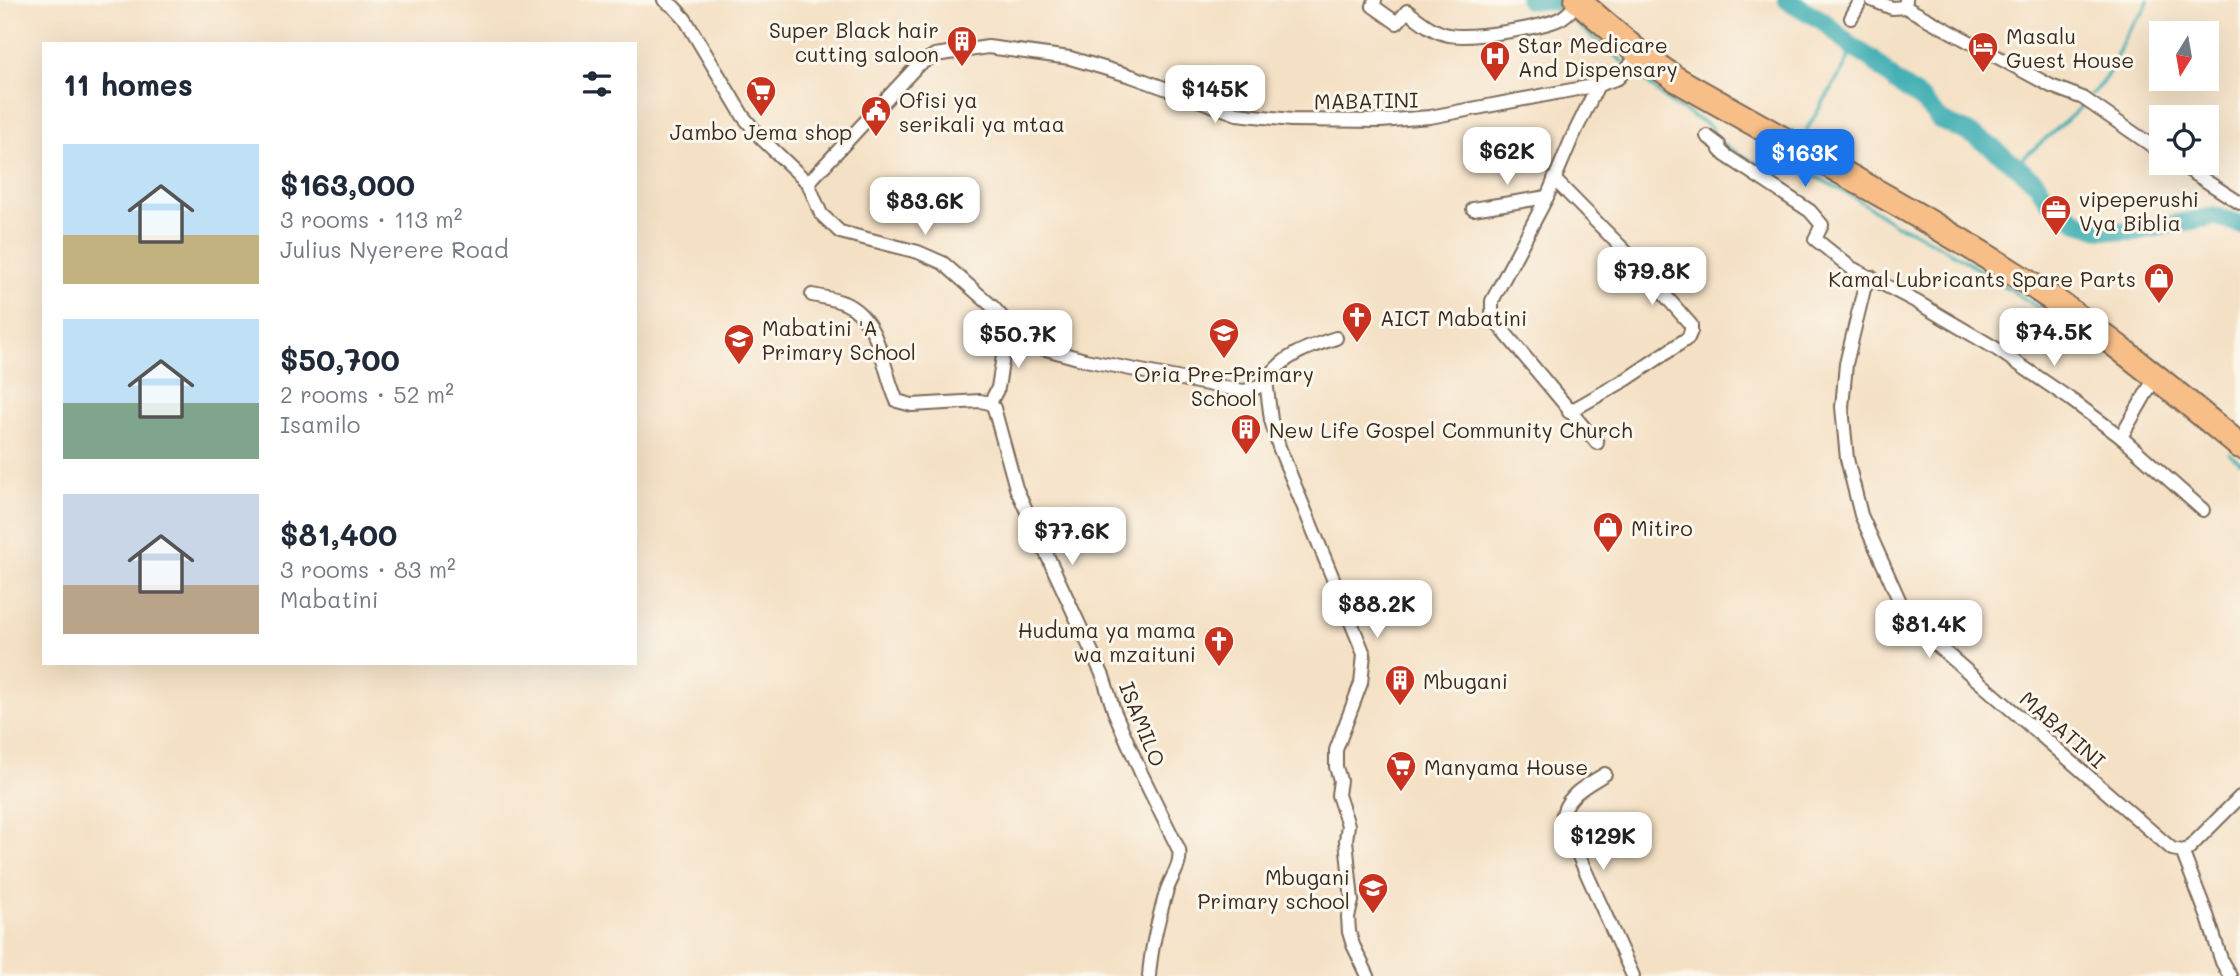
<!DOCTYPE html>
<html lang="en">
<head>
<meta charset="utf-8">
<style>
	body { margin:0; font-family:Mali,sans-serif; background:#f2f2f3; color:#1f2937; height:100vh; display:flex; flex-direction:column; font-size:26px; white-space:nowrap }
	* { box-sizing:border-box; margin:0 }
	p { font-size:23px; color:#747a83 }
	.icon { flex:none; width:38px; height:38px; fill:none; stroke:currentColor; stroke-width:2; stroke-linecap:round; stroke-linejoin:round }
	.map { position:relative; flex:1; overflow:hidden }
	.side { position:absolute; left:42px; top:42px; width:595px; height:623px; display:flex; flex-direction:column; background:#fff; border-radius:0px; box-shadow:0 7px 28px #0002 }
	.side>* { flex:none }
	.needle { width:46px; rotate:191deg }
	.tools { position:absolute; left:2149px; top:21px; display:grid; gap:14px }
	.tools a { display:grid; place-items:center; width:70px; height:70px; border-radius:0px; background:#fff; box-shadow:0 7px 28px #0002; font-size:35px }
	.price { position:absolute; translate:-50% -60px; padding:0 16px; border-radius:14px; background:#fff; color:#222; font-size:23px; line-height:46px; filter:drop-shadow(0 2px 4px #0008) }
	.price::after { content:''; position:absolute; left:50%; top:42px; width:21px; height:16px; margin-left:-10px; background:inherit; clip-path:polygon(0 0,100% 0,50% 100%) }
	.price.on { background:#1a73e8; color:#fff }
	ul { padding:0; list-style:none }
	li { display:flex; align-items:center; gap:21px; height:175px; padding:0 21px }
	li span { display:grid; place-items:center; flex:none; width:196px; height:140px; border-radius:0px; color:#555 }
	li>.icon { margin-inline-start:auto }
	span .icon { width:84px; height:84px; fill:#fffc; stroke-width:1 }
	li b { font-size:30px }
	h2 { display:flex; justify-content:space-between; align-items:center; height:84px; padding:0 21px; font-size:30px }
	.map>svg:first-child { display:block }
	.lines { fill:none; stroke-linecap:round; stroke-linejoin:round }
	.stream { stroke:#38abb1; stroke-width:3.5 }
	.river { stroke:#38abb1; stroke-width:19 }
	.street-casing { stroke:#7c6a58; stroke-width:16 }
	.highway-casing { stroke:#7c6a58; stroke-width:28 }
	.street { stroke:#fff; stroke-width:12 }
	.highway { stroke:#f7be88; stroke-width:24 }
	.labels { text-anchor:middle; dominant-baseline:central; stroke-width:6; stroke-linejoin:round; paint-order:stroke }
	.poi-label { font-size:21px; fill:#3b2a1e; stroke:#fbf7ec; text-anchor:start }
	.street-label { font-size:21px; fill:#3b2a1e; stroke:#fbf7ec }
</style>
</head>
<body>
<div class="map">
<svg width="2240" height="976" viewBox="0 0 2240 976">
	<rect width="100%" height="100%" fill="#fbf7ec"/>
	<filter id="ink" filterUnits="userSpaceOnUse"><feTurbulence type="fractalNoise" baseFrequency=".0143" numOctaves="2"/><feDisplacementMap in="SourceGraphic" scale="14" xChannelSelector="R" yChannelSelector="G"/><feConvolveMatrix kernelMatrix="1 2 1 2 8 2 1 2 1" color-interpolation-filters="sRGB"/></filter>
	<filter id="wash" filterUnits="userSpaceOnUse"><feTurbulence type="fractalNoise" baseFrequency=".00686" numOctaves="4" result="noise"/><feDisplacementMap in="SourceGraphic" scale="28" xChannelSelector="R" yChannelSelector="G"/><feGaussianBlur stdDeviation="1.57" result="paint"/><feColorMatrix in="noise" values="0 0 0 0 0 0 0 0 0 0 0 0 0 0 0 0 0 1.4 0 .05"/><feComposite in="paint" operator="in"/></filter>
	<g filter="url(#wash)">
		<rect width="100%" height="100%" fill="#f4e0c4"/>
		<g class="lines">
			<!-- stream -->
			<g class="stream">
				<polyline points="1546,1 1546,0"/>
				<polyline points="1551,3 1623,62"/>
				<polyline points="1635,71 1667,101 1711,127 1714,135"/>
				<path d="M2090 95C2110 82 2118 47 2130 28 2138 15 2143 18 2148 0"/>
				<polyline points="1807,129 1845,66 1852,47"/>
				<polyline points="1724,145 1775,174 1786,161"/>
				<polyline points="1787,161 1857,199 1896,225 1909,229 1954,254 2039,308"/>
				<path d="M2015 166C2026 154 2079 112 2082 105"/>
				<polyline points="2229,453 2240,462"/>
			</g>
			<!-- river -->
			<g class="river">
				<polyline points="1529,0 1555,1"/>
				<polyline points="1787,0 1823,21 1852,47 1872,59 1895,81 1922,100 1940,120 1967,132 1992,147 2036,182 2047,199 2078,222 2098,229 2133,232 2215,216 2240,224"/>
			</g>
		</g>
	</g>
	<g filter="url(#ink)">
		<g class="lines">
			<!-- street casing -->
			<g class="street-casing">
				<g id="street">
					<polyline points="664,0 674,7 685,19 743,116 761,138 808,183 821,214 840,232 918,252 943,263 993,307 1021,338 1035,346 1085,360 1243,391 1256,388 1266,381"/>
					<path d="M1375 0 1373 6 1397 23 1407 11C1419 20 1434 33 1449 35 1470 39 1546 28 1563 17 1569 13 1574 7 1579 2"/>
					<polyline points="1872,0 1892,8 1905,7"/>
					<polyline points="1906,0 1905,7 2051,86 2083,98 2161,152"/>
					<polyline points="1851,18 1861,0"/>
					<polyline points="1707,136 1719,145 1720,150 1725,155 1810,211 1822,225 1815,239 1850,267 1915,301 1995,348 2070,399 2121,437 2203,510"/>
					<polyline points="2178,163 2240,203"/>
					<polyline points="1554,179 1634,260 1691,325 1691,331 1688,338 1627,379 1569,412"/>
					<polyline points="808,183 918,65 935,55 988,47 1070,58 1131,76 1237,114 1291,120 1381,121 1430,117 1598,85 1618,78 1640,54"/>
					<polyline points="1473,209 1547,197"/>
					<polyline points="1871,277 1864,289 1846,364 1842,407 1847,459 1861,515 1901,604 1938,646 2172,849 2182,851 2188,849 2240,797"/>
					<path d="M812 295C823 297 834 299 844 303 881 319 882 369 897 401L912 405 980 401 990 403 994 408 1016 488 1103 676 1114 711 1141 773 1179 850C1182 866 1170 878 1166 893 1158 920 1151 947 1149 976"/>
					<path d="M1336 338C1308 347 1283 355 1266 381L1271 420 1279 447 1364 654 1361 683 1336 750V767L1340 780 1338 795 1348 825 1346 840 1352 901 1348 917 1349 932 1353 945 1368 976"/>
					<polyline points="990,403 998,388 1008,324"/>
					<polyline points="2121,437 2156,376"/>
					<polyline points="1597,443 1495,321 1492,311 1492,301 1547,197 1572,138 1598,85"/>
					<path d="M1605 774C1586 786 1565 795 1562 819L1633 976"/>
					<polyline points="2182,851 2208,918 2222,962 2230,976"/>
				</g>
			</g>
			<!-- highway casing -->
			<g class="highway-casing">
				<path id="highway" d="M1577 0 1640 54 1676 79C1791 145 1909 207 2021 278 2099 328 2169 387 2240 446"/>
			</g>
			<!-- street -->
			<use href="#street" class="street"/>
			<!-- highway -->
			<use href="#highway" class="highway"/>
		</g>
	</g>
	<!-- icons -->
	<defs>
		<g id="building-pin" transform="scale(1.575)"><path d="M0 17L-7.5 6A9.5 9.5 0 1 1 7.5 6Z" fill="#c8321e" stroke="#fbf7ec"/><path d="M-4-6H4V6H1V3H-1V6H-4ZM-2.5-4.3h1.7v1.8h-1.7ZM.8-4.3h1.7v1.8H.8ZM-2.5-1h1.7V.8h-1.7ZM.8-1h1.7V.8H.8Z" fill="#fff"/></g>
		<g id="hotel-pin" transform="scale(1.575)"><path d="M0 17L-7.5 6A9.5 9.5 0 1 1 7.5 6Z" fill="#c8321e" stroke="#fbf7ec"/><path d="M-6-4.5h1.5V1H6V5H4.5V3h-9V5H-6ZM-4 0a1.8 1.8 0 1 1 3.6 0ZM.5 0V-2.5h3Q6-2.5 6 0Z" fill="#fff"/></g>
		<g id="hospital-pin" transform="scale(1.575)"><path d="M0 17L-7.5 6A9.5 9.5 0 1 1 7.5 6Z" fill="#c8321e" stroke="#fbf7ec"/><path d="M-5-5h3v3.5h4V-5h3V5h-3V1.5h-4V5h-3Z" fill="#fff"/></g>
		<g id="supermarket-pin" transform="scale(1.575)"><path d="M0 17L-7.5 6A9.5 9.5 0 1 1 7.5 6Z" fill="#c8321e" stroke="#fbf7ec"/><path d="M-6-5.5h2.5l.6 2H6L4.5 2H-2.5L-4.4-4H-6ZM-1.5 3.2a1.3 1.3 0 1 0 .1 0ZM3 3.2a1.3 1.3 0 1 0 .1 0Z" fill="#fff"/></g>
		<g id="civic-pin" transform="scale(1.575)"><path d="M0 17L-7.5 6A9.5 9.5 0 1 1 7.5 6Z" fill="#c8321e" stroke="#fbf7ec"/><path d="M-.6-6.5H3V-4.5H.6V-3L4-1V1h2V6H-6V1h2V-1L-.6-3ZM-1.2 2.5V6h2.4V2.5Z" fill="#fff"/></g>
		<g id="office-pin" transform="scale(1.575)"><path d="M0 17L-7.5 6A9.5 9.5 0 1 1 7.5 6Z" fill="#c8321e" stroke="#fbf7ec"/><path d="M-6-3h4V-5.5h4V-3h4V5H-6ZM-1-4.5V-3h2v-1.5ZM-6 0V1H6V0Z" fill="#fff"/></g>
		<g id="shop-pin" transform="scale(1.575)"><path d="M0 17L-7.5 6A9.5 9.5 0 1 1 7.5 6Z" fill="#c8321e" stroke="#fbf7ec"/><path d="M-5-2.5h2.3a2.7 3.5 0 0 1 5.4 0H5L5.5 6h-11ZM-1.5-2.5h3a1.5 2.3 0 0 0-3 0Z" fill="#fff"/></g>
		<g id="church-pin" transform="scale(1.575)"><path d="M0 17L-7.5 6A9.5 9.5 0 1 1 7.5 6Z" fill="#c8321e" stroke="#fbf7ec"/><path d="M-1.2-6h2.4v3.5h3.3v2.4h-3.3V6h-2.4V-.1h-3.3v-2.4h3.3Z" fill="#fff"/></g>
		<g id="school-pin" transform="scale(1.575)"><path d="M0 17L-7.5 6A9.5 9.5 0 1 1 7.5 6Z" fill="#c8321e" stroke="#fbf7ec"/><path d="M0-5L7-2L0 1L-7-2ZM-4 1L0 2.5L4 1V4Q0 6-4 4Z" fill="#fff"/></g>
	</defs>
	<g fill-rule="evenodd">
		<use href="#building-pin" x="962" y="41"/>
		<use href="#hotel-pin" x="1983" y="47"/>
		<use href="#hospital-pin" x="1495" y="56"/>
		<use href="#supermarket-pin" x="761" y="91"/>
		<use href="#civic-pin" x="876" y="111"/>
		<use href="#office-pin" x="2056" y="210"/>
		<use href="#shop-pin" x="2159" y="278"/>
		<use href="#church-pin" x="1357" y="317"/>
		<use href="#school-pin" x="1224" y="333"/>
		<use href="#school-pin" x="739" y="339"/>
		<use href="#building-pin" x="1246" y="429"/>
		<use href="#shop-pin" x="1608" y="527"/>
		<use href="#church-pin" x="1219" y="641"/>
		<use href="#building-pin" x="1400" y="680"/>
		<use href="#supermarket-pin" x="1401" y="766"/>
		<use href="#school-pin" x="1373" y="888"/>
	</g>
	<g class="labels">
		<!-- poi labels -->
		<g class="poi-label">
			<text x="939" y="29" text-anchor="end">Super Black hair<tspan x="939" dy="24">cutting saloon</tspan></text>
			<text x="2006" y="35">Masalu<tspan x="2006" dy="24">Guest House</tspan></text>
			<text x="1518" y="44">Star Medicare<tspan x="1518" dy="24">And Dispensary</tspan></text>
			<text x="899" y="99">Ofisi ya<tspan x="899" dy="24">serikali ya mtaa</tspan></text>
			<text x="761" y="131" text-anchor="middle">Jambo Jema shop</text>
			<text x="2079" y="198">vipeperushi<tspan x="2079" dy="24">Vya Biblia</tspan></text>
			<text x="2136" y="278" text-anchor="end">Kamal Lubricants Spare Parts</text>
			<text x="1380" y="317">AICT Mabatini</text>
			<text x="762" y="327">Mabatini 'A<tspan x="762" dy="24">Primary School</tspan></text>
			<text x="1224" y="373" text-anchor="middle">Oria Pre-Primary<tspan x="1224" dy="24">School</tspan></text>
			<text x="1269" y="429">New Life Gospel Community Church</text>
			<text x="1631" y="527">Mitiro</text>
			<text x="1196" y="629" text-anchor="end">Huduma ya mama<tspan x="1196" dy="24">wa mzaituni</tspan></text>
			<text x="1423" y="680">Mbugani</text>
			<text x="1424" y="766">Manyama House</text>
			<text x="1350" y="876" text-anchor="end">Mbugani<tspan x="1350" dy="24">Primary school</tspan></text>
		</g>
		<!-- street labels -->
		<g class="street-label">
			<text transform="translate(1366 100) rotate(-1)">MABATINI</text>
			<text transform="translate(1143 724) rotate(68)">ISAMILO</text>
			<text transform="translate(2063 729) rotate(41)">MABATINI</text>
		</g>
	</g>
</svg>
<div class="tools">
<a><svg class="needle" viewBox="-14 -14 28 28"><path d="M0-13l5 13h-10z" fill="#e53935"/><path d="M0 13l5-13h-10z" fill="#747a83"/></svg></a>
<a><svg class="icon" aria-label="locate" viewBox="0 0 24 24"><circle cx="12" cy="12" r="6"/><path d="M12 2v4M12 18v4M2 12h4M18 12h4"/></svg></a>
</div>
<b class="price" style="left:1215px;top:125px">$145K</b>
<b class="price" style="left:1507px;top:187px">$62K</b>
<b class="price on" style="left:1805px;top:189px">$163K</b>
<b class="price" style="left:925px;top:237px">$83.6K</b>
<b class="price" style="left:1652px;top:307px">$79.8K</b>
<b class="price" style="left:2054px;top:368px">$74.5K</b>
<b class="price" style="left:1018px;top:370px">$50.7K</b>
<b class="price" style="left:1072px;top:567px">$77.6K</b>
<b class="price" style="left:1377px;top:640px">$88.2K</b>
<b class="price" style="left:1929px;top:660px">$81.4K</b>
<b class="price" style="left:1603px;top:872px">$129K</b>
<section class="side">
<h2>11 homes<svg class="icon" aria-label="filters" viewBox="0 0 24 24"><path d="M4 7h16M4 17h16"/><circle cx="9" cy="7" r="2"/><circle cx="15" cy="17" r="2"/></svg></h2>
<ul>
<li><span style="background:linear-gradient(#bfe0f5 65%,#c2b280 0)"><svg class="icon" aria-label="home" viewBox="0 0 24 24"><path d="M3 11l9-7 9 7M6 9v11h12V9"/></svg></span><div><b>$163,000</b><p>3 rooms · 113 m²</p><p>Julius Nyerere Road</p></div></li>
<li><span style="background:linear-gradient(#bfe0f5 60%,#7fa58c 0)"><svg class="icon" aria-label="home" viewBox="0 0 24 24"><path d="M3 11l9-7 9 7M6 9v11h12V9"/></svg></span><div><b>$50,700</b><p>2 rooms · 52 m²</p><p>Isamilo</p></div></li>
<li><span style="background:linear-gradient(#c9d6e8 65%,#b9a48a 0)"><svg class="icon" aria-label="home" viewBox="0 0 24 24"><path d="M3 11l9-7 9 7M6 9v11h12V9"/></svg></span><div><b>$81,400</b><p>3 rooms · 83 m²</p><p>Mabatini</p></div></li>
</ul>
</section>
</div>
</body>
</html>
